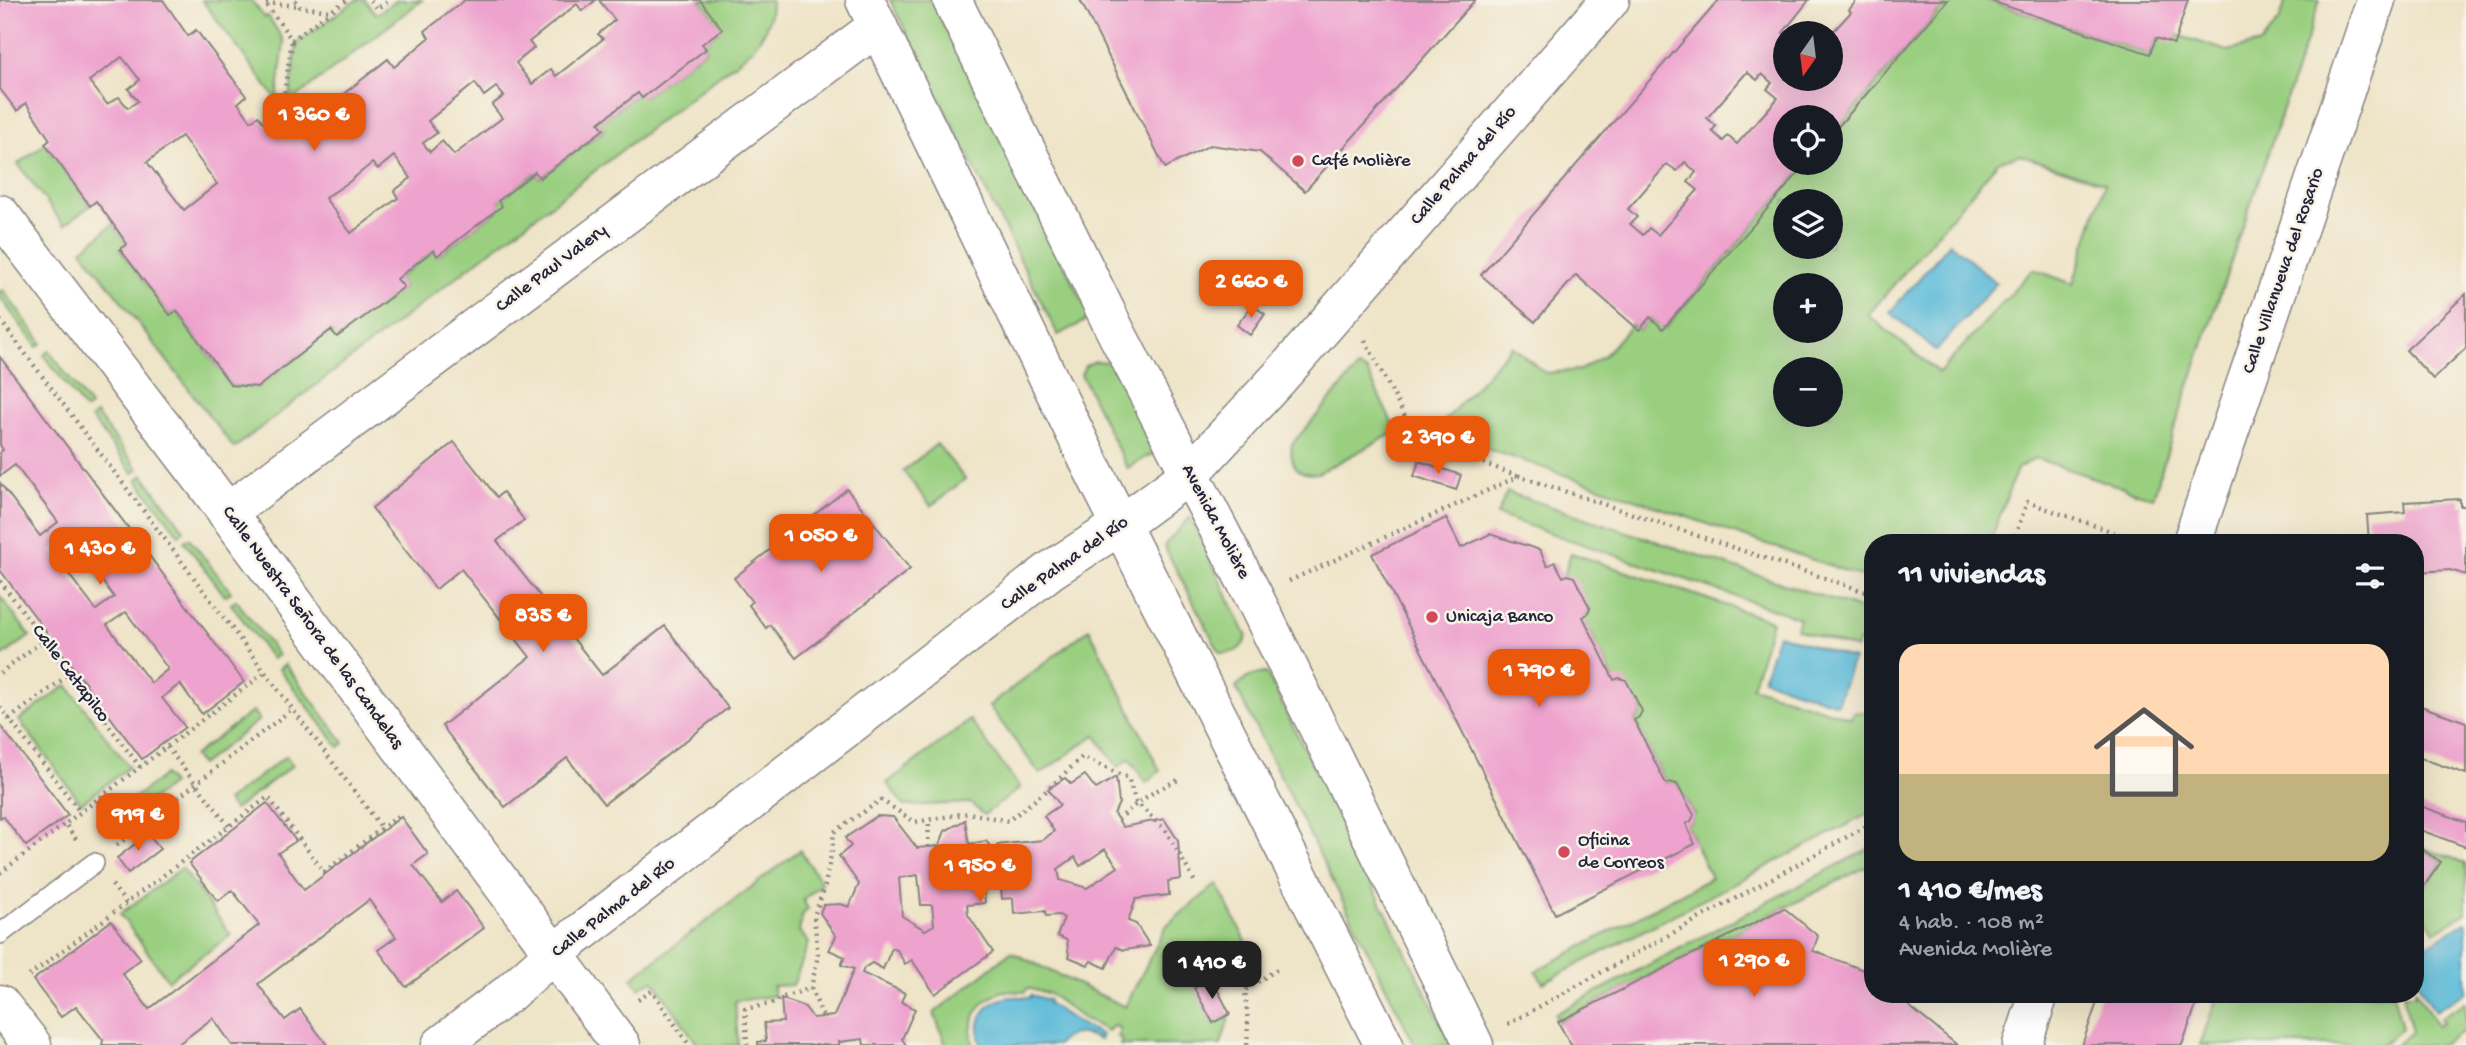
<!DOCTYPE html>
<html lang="es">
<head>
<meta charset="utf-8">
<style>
	body { margin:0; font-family:"Gochi Hand",sans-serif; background:#242831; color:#f1f3f6; height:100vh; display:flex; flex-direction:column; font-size:26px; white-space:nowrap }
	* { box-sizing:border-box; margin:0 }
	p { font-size:23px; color:#9ea1a6 }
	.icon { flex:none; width:38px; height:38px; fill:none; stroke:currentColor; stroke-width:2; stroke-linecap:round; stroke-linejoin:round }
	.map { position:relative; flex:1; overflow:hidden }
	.drawer { position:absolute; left:1864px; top:534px; width:560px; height:469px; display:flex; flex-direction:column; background:#171b24; border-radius:28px; box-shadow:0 7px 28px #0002 }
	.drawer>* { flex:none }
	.needle { width:46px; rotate:194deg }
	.controls { position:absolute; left:1773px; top:21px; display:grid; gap:14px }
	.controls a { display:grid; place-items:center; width:70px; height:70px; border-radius:50%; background:#171b24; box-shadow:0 7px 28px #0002; font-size:35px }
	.price { position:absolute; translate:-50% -60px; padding:0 16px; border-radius:14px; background:#ea580c; color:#fff; font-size:23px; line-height:46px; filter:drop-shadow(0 2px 4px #0008) }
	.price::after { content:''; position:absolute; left:50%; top:42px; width:21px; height:16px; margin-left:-10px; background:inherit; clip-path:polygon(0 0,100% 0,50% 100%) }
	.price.current { background:#222; color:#fff }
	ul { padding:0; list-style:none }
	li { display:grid; align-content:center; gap:14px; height:371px; padding:0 35px }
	li span { display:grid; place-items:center; height:217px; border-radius:21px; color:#555 }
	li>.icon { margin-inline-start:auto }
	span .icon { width:126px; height:126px; fill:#fffc; stroke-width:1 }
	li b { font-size:30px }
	h2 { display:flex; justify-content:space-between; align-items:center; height:84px; padding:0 35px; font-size:30px }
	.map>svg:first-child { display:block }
	.green { fill:#9acf80; stroke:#5e785e; stroke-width:2; fill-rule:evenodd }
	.water { fill:#5abad8; stroke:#3e6e8a; stroke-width:2 }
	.building { fill:#eea2ce; fill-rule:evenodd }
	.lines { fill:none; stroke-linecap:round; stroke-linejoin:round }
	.lane-casing { stroke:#888381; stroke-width:22 }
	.street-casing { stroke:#888381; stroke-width:41 }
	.secondary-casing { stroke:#888381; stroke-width:41 }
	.primary-casing { stroke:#888381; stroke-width:41 }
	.path { stroke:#888381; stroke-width:4.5; stroke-dasharray:2 5; stroke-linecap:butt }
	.lane { stroke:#fff; stroke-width:19 }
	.street { stroke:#fff; stroke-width:38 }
	.secondary { stroke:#fff; stroke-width:38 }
	.primary { stroke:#fff; stroke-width:38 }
	.poi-dot { fill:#d1495b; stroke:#f7f3e8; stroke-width:2.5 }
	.labels { text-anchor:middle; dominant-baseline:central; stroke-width:5; stroke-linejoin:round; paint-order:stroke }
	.poi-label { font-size:19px; fill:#22223b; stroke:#f7f3e8; text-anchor:start }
	.street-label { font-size:19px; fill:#22223b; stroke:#f7f3e8 }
</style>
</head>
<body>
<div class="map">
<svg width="2466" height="1045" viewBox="0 0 2466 1045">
	<rect width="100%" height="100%" fill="#f7f3e8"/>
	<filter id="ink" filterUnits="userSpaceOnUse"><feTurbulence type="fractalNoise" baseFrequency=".0143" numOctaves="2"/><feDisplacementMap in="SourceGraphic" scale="14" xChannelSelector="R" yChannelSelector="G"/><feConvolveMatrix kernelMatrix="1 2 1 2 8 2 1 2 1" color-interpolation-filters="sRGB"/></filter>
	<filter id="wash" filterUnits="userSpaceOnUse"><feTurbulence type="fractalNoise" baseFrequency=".00686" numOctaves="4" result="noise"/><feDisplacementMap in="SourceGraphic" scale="28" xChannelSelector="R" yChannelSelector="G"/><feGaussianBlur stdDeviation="1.57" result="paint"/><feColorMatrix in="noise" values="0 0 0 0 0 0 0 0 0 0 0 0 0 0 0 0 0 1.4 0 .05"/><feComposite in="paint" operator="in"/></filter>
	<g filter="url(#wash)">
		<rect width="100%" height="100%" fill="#eee4c7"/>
		<!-- green -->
		<g class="green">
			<polygon points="202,0 251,0 265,18 268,16 284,41 277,100"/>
			<polygon points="356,0 365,0 376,14 397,0 422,0 289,103 297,43"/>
			<path d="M700 0H771C771 23 763 38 747 54L234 448 82 250 113 224 127 244 120 250 170 315 177 311 231 385 258 387 331 330 336 336 404 287 397 279 434 250 438 255 501 207 498 201 535 172 540 178 604 130 599 123 638 93 643 97 706 49 702 44 721 29Z"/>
			<polygon points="890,0 931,0 1091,318 1058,335"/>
			<path d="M1948 0H1987L2150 54 2156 38 2177 35 2228 51 2261 43 2280 19 2286 0H2320L2173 433 2153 498 2035 458 2017 469 1990 542H1872V580L1444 434 1440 426 1512 346 1545 373 1580 370 1605 355 1632 324 1639 330 1650 317 1664 329 1807 163H1830L1831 136ZM2019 155 2105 183 2073 284 2033 269 1939 373 1868 315 1998 162ZM1785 201H1830V247H1785ZM1785 285H1830V331H1785ZM1785 369H1830V415H1785Z"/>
			<polygon points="45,144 90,206 64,225 18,164"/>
			<polygon points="3,290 42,343 37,347 0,297 0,291"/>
			<polygon points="49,351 90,406 85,410 44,355"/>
			<polygon points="1095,361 1110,362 1158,451 1127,468 1081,374 1085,366"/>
			<path d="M1358 368 1367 371 1394 427 1392 434 1318 473C1296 477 1289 463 1292 444Z"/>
			<polygon points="96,414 138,469 133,473 91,418"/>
			<polygon points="937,444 965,479 931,506 903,471"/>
			<polygon points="143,475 184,530 179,535 137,480"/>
			<polygon points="1507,492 1872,613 1872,646 1859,641 1856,649 1796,629 1799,618 1497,515"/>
			<path d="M1190 517 1247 637C1241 650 1235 654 1220 653L1164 546Z"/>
			<polygon points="189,538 231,592 225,596 184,541"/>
			<polygon points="1571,553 1772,621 1752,687 1851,718 1853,713 1872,711 1872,812 1543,983 1536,971 1711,878 1686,824 1691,821 1694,814 1677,784 1670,782 1666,784 1634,720 1639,717 1642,711 1614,680 1583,617 1587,614 1590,608 1563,577"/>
			<polygon points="0,596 30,636 0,658"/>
			<polygon points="236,600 278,655 272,659 231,604"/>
			<polygon points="1089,629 1160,771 1146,783 1129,759 1118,767 1095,735 1040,774 989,706"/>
			<polygon points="285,664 344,743 339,747 279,669"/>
			<path d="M1267 673V674L1452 1045H1415L1236 688C1245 677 1253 674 1267 673Z"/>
			<polygon points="67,685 129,767 81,803 19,720"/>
			<polygon points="253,711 259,720 201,765 193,756"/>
			<polygon points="970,720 1020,788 984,815 970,803 904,806 887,783"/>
			<polygon points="286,756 293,765 234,810 227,801"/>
			<polygon points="164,775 172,784 107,833 100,824"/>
			<polygon points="2415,845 2466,863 2466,913 2434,932 2415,900 2441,862"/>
			<polygon points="1872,847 1872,864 1558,1022 1555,1014"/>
			<polygon points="800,850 822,884 803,900 808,909 803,914 799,931 809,943 793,985 773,986 774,996 735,1001 738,1045 698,1045 653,980 639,988 632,978"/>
			<polygon points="182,868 231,935 168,980 120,914"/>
			<polygon points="1217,884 1251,951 1212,973 1212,979 1195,988 1213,1022 1230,1014 1221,1045 1120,1045 1122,1039 1118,1037 1120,1031 1118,1027 1113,1026 1108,1031 1082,1018 1050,994 1027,988 1025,992 1002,991 984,1002 975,1014 971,1029 973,1045 946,1045 934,1013 1011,952 1125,1007 1167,925"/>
			<polygon points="2415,989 2437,1025 2443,1022 2440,1018 2466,1002 2466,1030 2439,1045 2396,1045 2412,1032 2403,994 2415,994"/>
			<polygon points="2218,994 2393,994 2402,1028 2381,1045 2200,1045"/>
		</g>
		<!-- water -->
		<g class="water">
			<polygon points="1950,243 1996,283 1936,351 1890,312"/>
			<polygon points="1778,634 1853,659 1837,704 1763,679"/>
			<polygon points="2466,922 2466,992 2435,1011 2415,978 2415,952"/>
			<path d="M1031 995 1049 1000 1048 1003 1080 1024 1102 1035 1100 1040C1084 1032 1070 1030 1057 1045H981C971 1011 995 992 1030 998Z"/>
		</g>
		<g id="blocks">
			<!-- building -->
			<g class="building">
				<path d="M0 0H163L188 36 196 30 246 96 238 103 251 121 258 116 273 134 286 136 303 123 310 131 328 118 322 111 388 59 394 67 429 38 425 31 465 0H596L582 11 577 4 529 42 534 48 516 63 532 84 551 69 556 76 603 39 598 34 615 20 599 0H700L722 29 702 44 706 49 642 98 638 93 599 123 604 129 540 178 535 172 498 201 502 206 437 256 434 250 414 265 397 279 404 287 337 337 331 330 258 387 231 385 177 311 170 315 120 249 127 244 113 224 96 201 90 206 45 144 50 140 26 103 17 111 0 89ZM122 57 140 80 128 89 138 101 128 108 119 97 107 104 89 81ZM475 83 484 96 496 87 504 96 492 105 502 118 454 155 442 141 430 152 423 143 437 133 428 121ZM182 136 217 184 184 210 147 162ZM394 156 411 178 394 191 398 198 351 233 325 198 349 182 372 163 378 169Z"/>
				<polygon points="1080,0 1475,0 1305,191 1260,152 1210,145 1165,168"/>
				<path d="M1719 0H1809L1783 33 1785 35V79H1830V35L1851 12 1849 10 1857 0H1948L1830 136V117H1785V163H1807L1663 329 1650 317 1639 330 1576 275 1535 322 1481 275ZM1747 72 1757 80 1762 74 1772 83 1767 89 1778 98 1737 144 1728 136 1723 141 1712 131 1716 126 1707 118ZM1685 162 1696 172 1688 182 1698 190 1658 235 1649 228 1643 235 1630 224 1637 217 1628 209 1667 164 1677 171Z"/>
				<polygon points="1988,0 2188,0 2174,44 2156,38 2150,54"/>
				<polygon points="2466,294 2466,348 2433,379 2406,350"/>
				<polygon points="1252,305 1265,314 1250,335 1237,325"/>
				<path d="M0 357 244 682 202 714 180 684 162 698 185 727 142 759 0 570V483L40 536 58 522 15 465 0 476V452L3 450 0 445ZM69 537 114 597 96 610 51 551ZM126 612 168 669 151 683 107 625Z"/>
				<polygon points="454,442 497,497 503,492 524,520 497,541 602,675 665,626 728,708 604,804 567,758 505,807 442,726 530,657 461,569 436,589 372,508"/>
				<polygon points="1419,461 1461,475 1456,490 1414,476"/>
				<polygon points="847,489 910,569 796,658 770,625 766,628 749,605 752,602 734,578"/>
				<polygon points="2460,499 2460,506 2466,506 2466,575 2450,570 2415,572 2415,542 2369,542 2367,515 2405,512 2404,502"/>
				<polygon points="1446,518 1461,548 1490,534 1540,550 1547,566 1555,562 1563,577 1567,575 1574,577 1590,608 1587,614 1583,617 1614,680 1619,678 1626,680 1642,711 1639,717 1634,720 1666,784 1670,782 1677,784 1694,815 1691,821 1686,824 1695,844 1555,914 1372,554"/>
				<polygon points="2415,704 2466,722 2466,774 2415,756"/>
				<polygon points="0,725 68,815 26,846 3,816 0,818"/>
				<path d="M1085 775 1096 789 1116 777 1119 803 1114 814 1123 827 1164 819 1178 840 1181 879 1168 881 1169 895 1136 899 1128 921 1136 924 1150 946 1124 950 1116 947 1106 968 1091 961 1088 965 1069 957 1067 940 1057 936 1064 918 1059 915 1046 916 1045 911 1014 914 1013 898 1002 899 1000 878 995 879 984 890 985 903 967 905 968 915 993 952 935 994 912 960 905 964 897 950 892 948 883 969 872 963 864 968 862 973 905 993 901 1002 915 1009 902 1039 906 1045H864L863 1039 839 1042V1045H758V1042L766 1041 764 1023 783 1022 781 998 805 1007 813 1018 834 1016 854 969 841 965 845 957 829 950 836 936 820 913 823 905 841 904 849 907 859 884 839 856 851 846 845 838 877 816 893 817 917 848 939 846 945 831 965 820 969 844 986 841 990 846 992 858 998 857 997 845 1043 840 1054 831 1044 816 1060 805 1048 789 1065 778 1071 784ZM1105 849 1118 867 1087 888 1060 880 1058 869 1075 857 1080 866ZM918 875 921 905H932L934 925 925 930 902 916 899 878Z"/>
				<polygon points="267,803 296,841 278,853 304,890 401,817 428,854 413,865 442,902 456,891 484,928 406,987 378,950 396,937 369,900 258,984 285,1020 300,1009 327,1045 232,1045 213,1018 177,1045 102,1045 103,1040 76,1006 61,1017 33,980 111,921 141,959 122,973 149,1009 259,925 232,890 218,901 189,863"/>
				<polygon points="2415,804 2466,822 2466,847 2415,828"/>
				<polygon points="148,834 160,849 128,873 117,858"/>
				<polygon points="2415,845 2441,862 2420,892 2415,889"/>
				<polygon points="1784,908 1818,936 1813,951 1864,970 1872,977 1872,994 1894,994 1957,1045 1571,1045 1558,1022"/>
				<polygon points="1212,979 1230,1014 1213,1023 1194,988"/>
				<polygon points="2100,994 2200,994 2182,1045 2082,1045"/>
			</g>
		</g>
	</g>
	<g filter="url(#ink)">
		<use href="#blocks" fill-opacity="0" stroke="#888381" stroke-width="2"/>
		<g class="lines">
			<!-- lane casing -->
			<g class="lane-casing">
				<polyline id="lane" points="0,934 94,863"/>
			</g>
			<!-- street casing -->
			<g class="street-casing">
				<g id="street">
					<polyline points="0,214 209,488 621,1045"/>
					<polyline points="227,513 878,26"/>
					<polyline points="0,1004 32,1045"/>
					<polyline points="441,1045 508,994 553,954 1051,570 1121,525 1190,474 1279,378 1610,0"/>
				</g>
			</g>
			<!-- secondary casing -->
			<g class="secondary-casing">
				<g id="secondary">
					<polyline points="2192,542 2376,0"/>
					<polyline points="2022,1045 2039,994"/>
				</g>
			</g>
			<!-- primary casing -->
			<g class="primary-casing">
				<g id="primary">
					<polyline points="865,0 1093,470 1384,1045"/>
					<polyline points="952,0 1117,334 1254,597 1474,1045"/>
				</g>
			</g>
			<!-- path -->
			<g class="path">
				<polyline points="263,0 292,40 331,11"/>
				<polyline points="295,0 300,7 331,11 347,0"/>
				<polyline points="371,0 377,9 390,0"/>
				<polyline points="266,3 299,6"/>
				<polyline points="278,134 292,40"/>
				<polyline points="0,320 382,828"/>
				<polyline points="1365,340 1416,438 1518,476"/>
				<polyline points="2013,542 2027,502 2142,542"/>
				<polyline points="0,581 140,767"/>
				<polyline points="1289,581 1519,476 1872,594"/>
				<polyline points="0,673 44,640"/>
				<polyline points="0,707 80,812"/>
				<polyline points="9,719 70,674"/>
				<polyline points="167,747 229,826"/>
				<path d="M1118 820C1138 801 1156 789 1181 779"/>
				<polyline points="76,839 65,824 264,673"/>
				<polyline points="117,845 292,709"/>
				<polyline points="928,847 929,820"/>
				<polyline points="0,873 65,824"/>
				<polyline points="112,885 126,903"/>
				<polyline points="29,976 268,797 324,872 401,814"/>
				<polyline points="811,988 823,1017"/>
				<polyline points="638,1000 652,991 689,1045"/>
				<polyline points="1508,1024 1872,823"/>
				<polyline points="747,1045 745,1009 774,1003 781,998 811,988 818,956 814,916 824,889 832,851 834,832 881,800 915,822 969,813 1008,821 1044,793 1082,757 1128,778 1136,802 1166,831 1195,882"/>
				<polyline points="1247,1045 1248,1024 1245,990 1279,968"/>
			</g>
			<!-- lane -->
			<use href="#lane" class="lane"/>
			<!-- street -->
			<use href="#street" class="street"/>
			<!-- secondary -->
			<use href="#secondary" class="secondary"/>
			<!-- primary -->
			<use href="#primary" class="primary"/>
		</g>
	</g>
	<!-- markers -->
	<g class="poi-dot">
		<circle cx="1298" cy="161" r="7"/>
		<circle cx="1432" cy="617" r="7"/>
		<circle cx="1564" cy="852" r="7"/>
	</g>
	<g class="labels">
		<!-- poi labels -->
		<g class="poi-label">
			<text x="1312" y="161">Café Molière</text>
			<text x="1446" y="617">Unicaja Banco</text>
			<text x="1578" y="841">Oficina<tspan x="1578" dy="22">de Correos</tspan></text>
		</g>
		<!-- street labels -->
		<g class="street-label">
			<text transform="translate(1464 166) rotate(-49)">Calle Palma del Río</text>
			<text transform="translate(552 269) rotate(-37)">Calle Paul Valery</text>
			<text transform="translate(2284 271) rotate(-71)">Calle Villanueva del Rosario</text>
			<text transform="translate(1215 522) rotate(62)">Avenida Molière</text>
			<text transform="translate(1065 564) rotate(-35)">Calle Palma del Río</text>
			<text transform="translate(312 628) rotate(54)">Calle Nuestra Señora de las Candelas</text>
			<text transform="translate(70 674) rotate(53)">Calle Catapilco</text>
			<text transform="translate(614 908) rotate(-38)">Calle Palma del Río</text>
		</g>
	</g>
</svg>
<div class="controls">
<a><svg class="needle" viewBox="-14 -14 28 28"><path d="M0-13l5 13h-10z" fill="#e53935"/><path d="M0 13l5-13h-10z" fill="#9ea1a6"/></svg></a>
<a><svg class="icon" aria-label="locate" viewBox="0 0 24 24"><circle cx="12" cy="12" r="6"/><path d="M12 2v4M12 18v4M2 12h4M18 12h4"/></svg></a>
<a><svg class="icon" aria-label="layers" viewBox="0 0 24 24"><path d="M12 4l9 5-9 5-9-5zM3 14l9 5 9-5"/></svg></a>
<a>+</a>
<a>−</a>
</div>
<b class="price" style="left:314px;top:153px">1 360 €</b>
<b class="price" style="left:1251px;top:320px">2 660 €</b>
<b class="price" style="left:1438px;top:476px">2 390 €</b>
<b class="price" style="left:821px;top:574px">1 050 €</b>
<b class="price" style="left:100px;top:587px">1 430 €</b>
<b class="price" style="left:543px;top:654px">835 €</b>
<b class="price" style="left:1539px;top:709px">1 790 €</b>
<b class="price" style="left:138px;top:853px">919 €</b>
<b class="price" style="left:980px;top:904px">1 950 €</b>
<b class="price" style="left:1754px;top:999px">1 290 €</b>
<b class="price current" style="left:1212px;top:1001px">1 410 €</b>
<section class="drawer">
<h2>11 viviendas<svg class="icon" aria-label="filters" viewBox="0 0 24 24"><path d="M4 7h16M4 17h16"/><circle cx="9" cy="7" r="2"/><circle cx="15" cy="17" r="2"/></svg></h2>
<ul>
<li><span style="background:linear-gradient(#ffd9b3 60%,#c2b280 0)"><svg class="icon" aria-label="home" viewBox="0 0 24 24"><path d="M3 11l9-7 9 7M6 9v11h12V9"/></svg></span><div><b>1 410 €/mes</b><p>4 hab. · 108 m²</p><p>Avenida Molière</p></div></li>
</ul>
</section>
</div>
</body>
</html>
